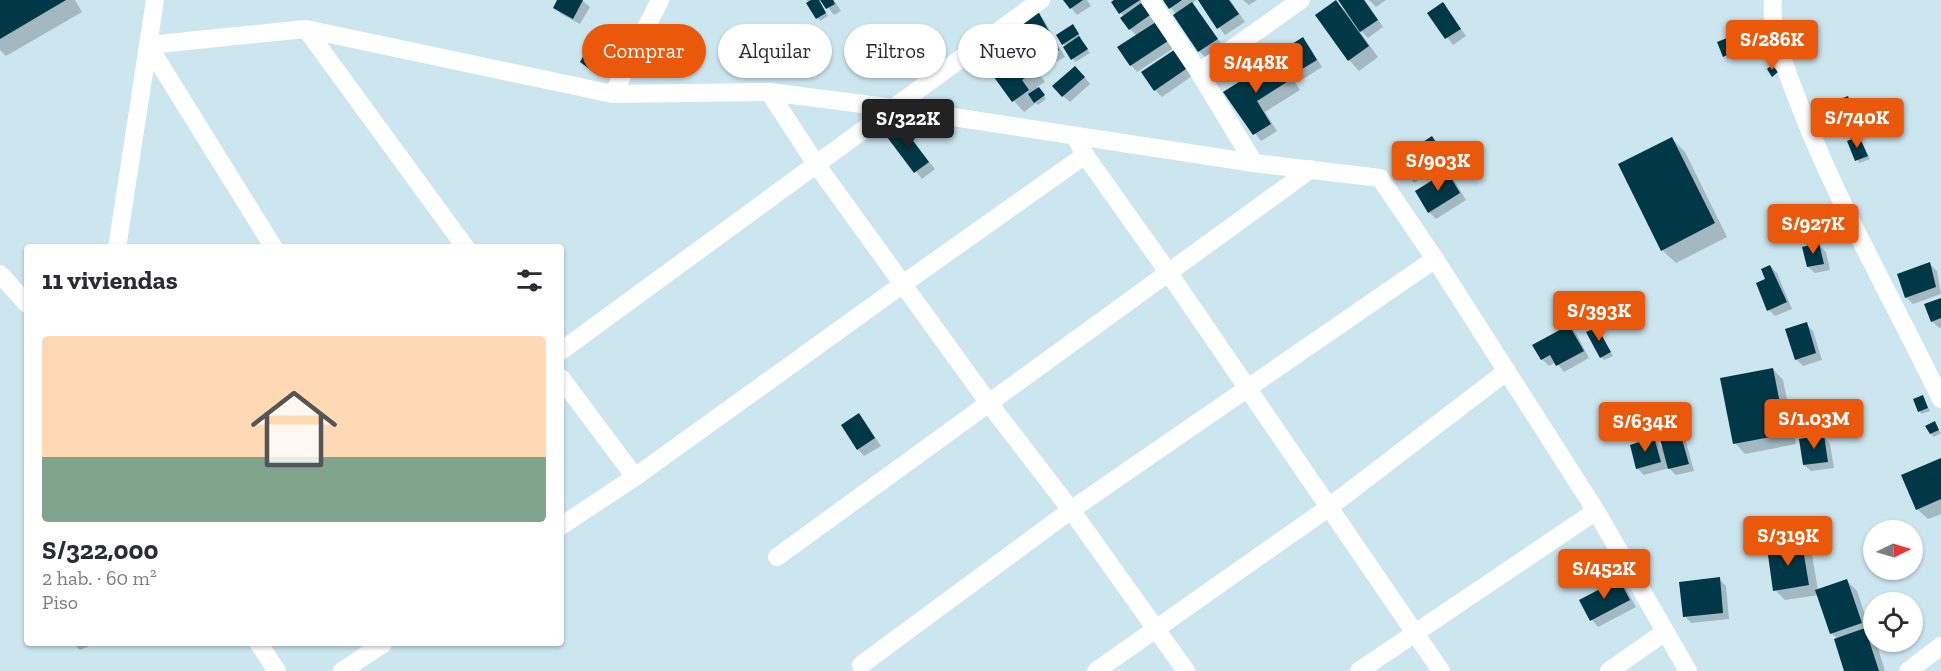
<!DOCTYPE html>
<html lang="es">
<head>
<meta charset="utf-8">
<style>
	body { margin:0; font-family:"Zilla Slab",serif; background:#f7f7f7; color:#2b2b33; height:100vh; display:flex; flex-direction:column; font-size:22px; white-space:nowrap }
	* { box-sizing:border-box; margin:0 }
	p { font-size:20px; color:#7c7c81 }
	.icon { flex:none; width:33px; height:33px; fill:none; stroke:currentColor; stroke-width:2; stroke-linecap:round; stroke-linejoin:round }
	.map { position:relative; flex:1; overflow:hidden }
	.side { position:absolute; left:24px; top:244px; width:540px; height:402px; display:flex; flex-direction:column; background:#fff; border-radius:6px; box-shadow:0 2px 4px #0004 }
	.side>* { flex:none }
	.hud { position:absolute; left:582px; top:24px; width:570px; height:54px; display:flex; gap:12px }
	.needle { width:39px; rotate:85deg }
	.tools { position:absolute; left:1863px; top:520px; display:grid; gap:12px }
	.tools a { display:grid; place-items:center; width:60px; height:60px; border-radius:50%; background:#fff; box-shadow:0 2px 4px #0004; font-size:30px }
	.price { position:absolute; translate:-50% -51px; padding:0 14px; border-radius:6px; background:#ea580c; color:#fff; font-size:20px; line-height:39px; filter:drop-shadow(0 2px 3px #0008) }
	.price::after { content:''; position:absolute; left:50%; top:36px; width:18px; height:14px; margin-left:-9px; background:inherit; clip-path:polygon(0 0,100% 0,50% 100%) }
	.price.selected { background:#222; color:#fff }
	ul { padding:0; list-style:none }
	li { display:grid; align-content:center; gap:12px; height:318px; padding:0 18px }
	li+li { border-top:2px solid #e1e1e2 }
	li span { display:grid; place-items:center; height:186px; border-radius:6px; color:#555 }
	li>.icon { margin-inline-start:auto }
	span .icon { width:108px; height:108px; fill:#fffc; stroke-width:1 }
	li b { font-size:26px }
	h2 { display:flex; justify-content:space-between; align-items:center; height:72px; padding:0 18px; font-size:26px }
	.pill { padding:0 21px; border-radius:27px; background:#fff; box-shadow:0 2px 4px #0004; font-size:21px; line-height:54px }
	.pill.selected { background:#ea580c; color:#fff }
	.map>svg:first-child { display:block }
	.shadow { fill:#0003 }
	.building { fill:#013848 }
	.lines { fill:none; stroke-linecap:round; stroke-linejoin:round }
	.minor { stroke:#fff; stroke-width:18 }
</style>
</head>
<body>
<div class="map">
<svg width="1941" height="671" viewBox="0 0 1941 671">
	<rect width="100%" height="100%" fill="#cce6f0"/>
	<!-- shadow -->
	<g class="shadow">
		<polygon points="0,0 75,0 82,12 6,56 0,50"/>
		<polygon points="559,0 582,0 590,7 580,24 561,14 555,7"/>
		<polygon points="807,0 819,0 828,16 820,21"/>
		<polygon points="822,0 834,0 841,11 834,15"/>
		<polygon points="1065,0 1087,0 1091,6 1077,15"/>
		<polygon points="1117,0 1141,0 1174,48 1137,72 1131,65 1137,36 1130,29 1124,17 1113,3"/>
		<polygon points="1164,0 1196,0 1192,4 1223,46 1206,58 1199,51 1175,16 1176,14"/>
		<polygon points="1199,0 1230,0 1245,22 1225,35"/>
		<polygon points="1243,0 1257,0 1249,5"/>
		<polygon points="1340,0 1365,0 1383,27 1368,38 1361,31 1360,32 1378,57 1359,71 1349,60 1317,15 1336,2 1348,14"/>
		<polygon points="1369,0 1386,0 1376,7"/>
		<polygon points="1443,4 1466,36 1453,45 1429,13"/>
		<polygon points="1037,13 1044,20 1065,57 1041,70 1035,63 1014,26"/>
		<polygon points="1076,29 1081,38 1080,38 1090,53 1075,62 1058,35"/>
		<polygon points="1008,35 1019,45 1045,82 1037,87 1046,99 1038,105 1036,103 1024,112 1014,101 994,74 1011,61"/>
		<polygon points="1302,39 1309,46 1322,67 1300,81 1294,74"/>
		<polygon points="1739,51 1740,53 1727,59 1726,57"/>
		<polygon points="1174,52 1192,76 1162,97 1155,90"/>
		<polygon points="604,60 607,63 599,76 585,65"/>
		<polygon points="1277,60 1287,70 1300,90 1265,112 1277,131 1261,141 1243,118"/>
		<polygon points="1082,74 1090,84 1070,102 1063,96"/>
		<polygon points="1847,97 1854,104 1861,120 1844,127 1837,120"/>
		<polygon points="902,128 935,169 922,179 890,138"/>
		<polygon points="1859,137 1870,159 1859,163 1849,142"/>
		<polygon points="1432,138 1448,161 1414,183 1397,160"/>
		<polygon points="1672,139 1685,152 1727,237 1676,263 1662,250"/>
		<polygon points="1447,173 1454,180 1466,200 1436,219 1429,212 1417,192"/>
		<polygon points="1819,245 1826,252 1830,270 1815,273 1808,267"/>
		<polygon points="1930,264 1937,271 1941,294 1913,304 1906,297"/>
		<polygon points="1770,266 1777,273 1792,309 1775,316 1769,310"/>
		<polygon points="1941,300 1941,327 1939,328 1932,321"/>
		<polygon points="1806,324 1813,331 1822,360 1803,366 1796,359"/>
		<polygon points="1569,327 1576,333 1589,358 1564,372 1556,362 1549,366 1542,359"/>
		<polygon points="1597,329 1613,356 1604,360 1601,357"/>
		<polygon points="1773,369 1783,380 1796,444 1745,454 1735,443"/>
		<polygon points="1923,397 1930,411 1922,414 1919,411"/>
		<polygon points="859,415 865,422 881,446 864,456 858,449"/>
		<polygon points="1641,417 1644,420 1648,435 1633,439 1630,436"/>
		<polygon points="1934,423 1941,433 1934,437 1931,434"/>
		<polygon points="1678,431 1685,438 1694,471 1676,475 1669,468 1644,475 1637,468 1654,439 1664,450"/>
		<polygon points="1824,437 1830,444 1834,468 1811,471 1804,465"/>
		<polygon points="1941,460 1941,514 1928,519 1917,509"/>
		<polygon points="1802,544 1812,555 1818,590 1847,581 1857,591 1871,633 1869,634 1874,639 1874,642 1876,642 1885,671 1846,671 1838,639 1831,633 1819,595 1785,600 1775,590"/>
		<polygon points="1719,579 1726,586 1729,619 1691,623 1685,616"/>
		<polygon points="1619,581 1625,587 1636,607 1598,627 1592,620"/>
		<polygon points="73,644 94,644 80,650"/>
	</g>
	<!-- building -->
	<g class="building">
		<polygon points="0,0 66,0 0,39"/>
		<polygon points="557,0 583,0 573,19 553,8"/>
		<polygon points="811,0 819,0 826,13 816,19 806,3"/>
		<polygon points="820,0 833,0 835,4 826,9"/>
		<polygon points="1063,0 1083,0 1070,9"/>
		<polygon points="1114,0 1140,0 1119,14 1111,2"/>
		<polygon points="1163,0 1182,0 1169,9"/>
		<polygon points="1198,0 1229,0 1239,14 1217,29"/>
		<polygon points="1336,0 1369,46 1348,61 1315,15"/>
		<polygon points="1338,0 1364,0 1378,20 1360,32"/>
		<polygon points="1192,2 1218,39 1198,52 1173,15"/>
		<polygon points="1443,2 1461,29 1445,39 1427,13"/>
		<polygon points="1141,3 1150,15 1129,30 1120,18"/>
		<polygon points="1038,11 1059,50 1033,64 1012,26"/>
		<polygon points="1156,22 1168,41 1130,66 1117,47"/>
		<polygon points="1073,24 1079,34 1062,45 1056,35"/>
		<polygon points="1008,33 1036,71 1022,80 1029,90 1012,102 991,73 1009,61 996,42"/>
		<polygon points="1079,36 1088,49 1071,60 1063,47"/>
		<polygon points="1732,36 1738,50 1723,57 1717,42"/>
		<polygon points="1303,37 1317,60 1292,75 1278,53"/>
		<polygon points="588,47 605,59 596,74 580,62"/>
		<polygon points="1174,50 1186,69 1154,91 1141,72"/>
		<polygon points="1277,58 1290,80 1257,101 1271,124 1253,135 1223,92"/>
		<polygon points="1772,65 1778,72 1772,77 1767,69"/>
		<polygon points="1075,66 1085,77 1062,97 1052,86"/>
		<polygon points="1039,87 1045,95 1034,103 1028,94"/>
		<polygon points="1848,96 1855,114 1836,121 1828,104"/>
		<polygon points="902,126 929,162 914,173 887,137"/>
		<polygon points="1432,136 1443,153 1406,177 1395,160"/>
		<polygon points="1859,136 1868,156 1855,161 1847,141"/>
		<polygon points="1672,137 1715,223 1661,251 1618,164"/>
		<polygon points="1447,171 1460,193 1428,213 1415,191"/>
		<polygon points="1819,243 1824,264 1807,267 1802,247"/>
		<polygon points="1930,262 1936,287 1905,298 1897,274"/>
		<polygon points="1770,265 1787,302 1767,311 1756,283 1765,279 1761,269"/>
		<polygon points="1941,298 1941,318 1931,322 1924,304"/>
		<polygon points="1807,322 1816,353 1795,360 1785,329"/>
		<polygon points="1569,325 1584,351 1556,366 1550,355 1541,360 1532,345"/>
		<polygon points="1597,327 1611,352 1600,358 1586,332"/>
		<polygon points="1773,368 1786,434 1733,444 1720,378"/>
		<polygon points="1923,395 1928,408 1918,412 1913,399"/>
		<polygon points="859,413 875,438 857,450 841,425"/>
		<polygon points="1642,415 1646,432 1629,436 1624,419"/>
		<polygon points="1935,421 1939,430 1930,434 1925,426"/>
		<polygon points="1679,429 1689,464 1668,469 1659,435"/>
		<polygon points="1824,435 1828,462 1803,465 1799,439"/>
		<polygon points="1654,437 1661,462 1636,469 1630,445"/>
		<polygon points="1941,458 1941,499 1916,510 1901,475"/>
		<polygon points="1802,543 1809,585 1773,591 1767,548"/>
		<polygon points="1720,577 1723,613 1683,617 1679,582"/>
		<polygon points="1619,579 1630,600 1590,621 1579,600"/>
		<polygon points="1847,579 1862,623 1830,634 1815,590"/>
		<polygon points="1865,628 1879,671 1844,671 1834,639"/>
	</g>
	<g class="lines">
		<!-- minor -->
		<g class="minor">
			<polyline points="1150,0 1199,72 1254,163"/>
			<path d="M1773 0C1770 29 1783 61 1793 88 1833 196 1891 296 1941 399"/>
			<polyline points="306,29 466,248"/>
			<polyline points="1199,72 1301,0"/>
			<polyline points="769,92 816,164 988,402 1071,510 1186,671"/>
			<polyline points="613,94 660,0"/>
			<polyline points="1075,136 1085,155 1168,272 1441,671"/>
			<polyline points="117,248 155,0"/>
			<polyline points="274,248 148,45 306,29 613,94 769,92 894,108 1254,163 1380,178 1435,259 1596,511 1688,671"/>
			<polyline points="0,274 27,304"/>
			<polyline points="561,351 1041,0"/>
			<polyline points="561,378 635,477"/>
			<polyline points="561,526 635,477 903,284 1085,155"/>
			<polyline points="777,557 1311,169"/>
			<polyline points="259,644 277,671"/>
			<polyline points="861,665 1071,510 1435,259"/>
			<polyline points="342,671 383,644"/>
			<polyline points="1096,671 1328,508 1507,371"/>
			<polyline points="1359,671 1596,511"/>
			<polyline points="1609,671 1665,632"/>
			<polyline points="1908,671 1941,646"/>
		</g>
	</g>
</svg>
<div class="tools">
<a><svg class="needle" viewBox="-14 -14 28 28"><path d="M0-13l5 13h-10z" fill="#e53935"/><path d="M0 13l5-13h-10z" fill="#7c7c81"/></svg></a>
<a><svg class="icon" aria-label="locate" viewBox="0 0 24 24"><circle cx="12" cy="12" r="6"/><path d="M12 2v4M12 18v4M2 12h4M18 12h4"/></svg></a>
</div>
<b class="price" style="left:1772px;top:71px">S/286K</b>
<b class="price" style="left:1256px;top:94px">S/448K</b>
<b class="price" style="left:1857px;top:149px">S/740K</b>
<b class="price selected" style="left:908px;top:150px">S/322K</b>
<b class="price" style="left:1438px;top:192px">S/903K</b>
<b class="price" style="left:1813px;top:255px">S/927K</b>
<b class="price" style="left:1599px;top:342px">S/393K</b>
<b class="price" style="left:1814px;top:450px">S/1.03M</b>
<b class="price" style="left:1645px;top:453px">S/634K</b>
<b class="price" style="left:1788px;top:567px">S/319K</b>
<b class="price" style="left:1604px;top:600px">S/452K</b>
<div class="hud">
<a class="pill selected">Comprar</a>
<a class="pill">Alquilar</a>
<a class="pill">Filtros</a>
<a class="pill">Nuevo</a>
</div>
<section class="side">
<h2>11 viviendas<svg class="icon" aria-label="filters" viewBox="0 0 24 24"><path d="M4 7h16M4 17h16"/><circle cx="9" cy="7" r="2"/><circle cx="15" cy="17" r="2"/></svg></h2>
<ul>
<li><span style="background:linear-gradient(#ffd9b3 65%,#7fa58c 0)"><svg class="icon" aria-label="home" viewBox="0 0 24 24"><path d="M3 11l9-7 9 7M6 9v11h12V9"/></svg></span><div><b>S/322,000</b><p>2 hab. · 60 m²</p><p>Piso</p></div></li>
</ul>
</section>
</div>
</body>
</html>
